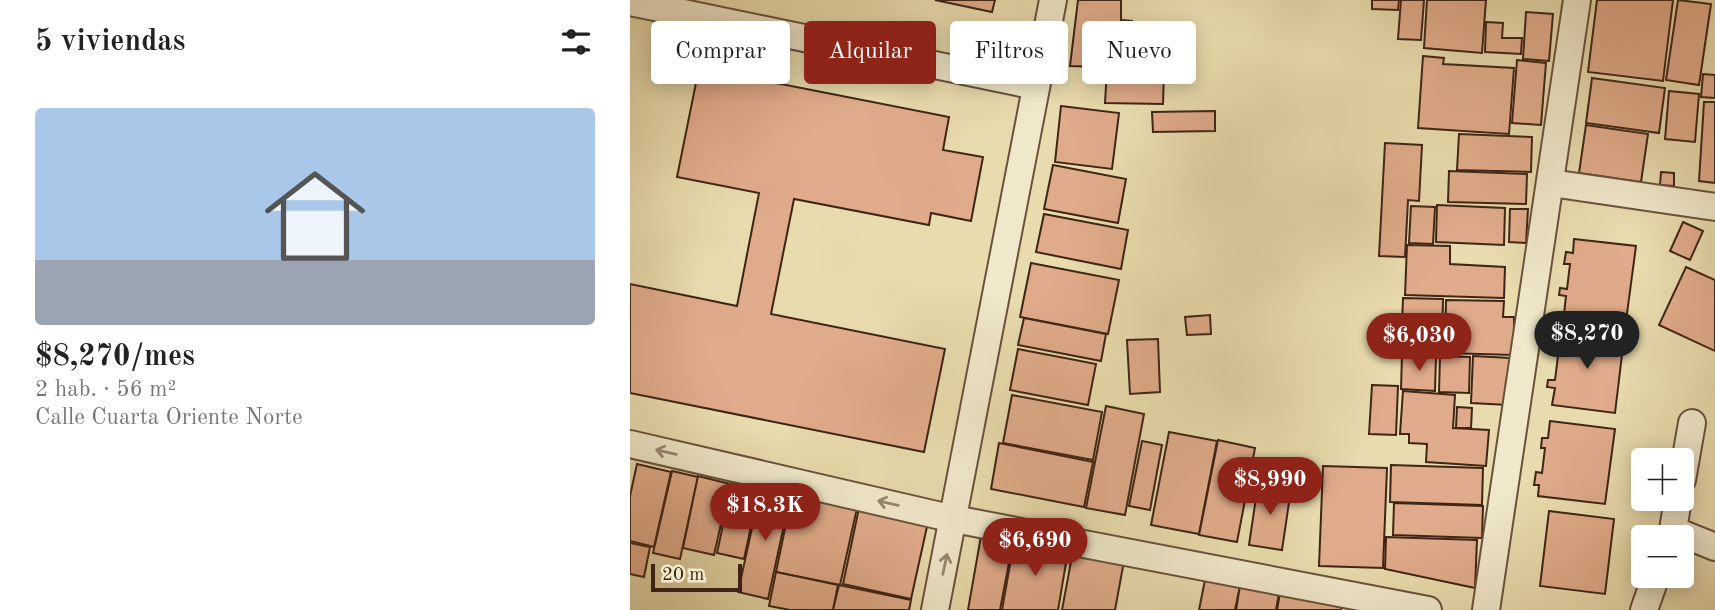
<!DOCTYPE html>
<html lang="es">
<head>
<meta charset="utf-8">
<style>
	body { margin:0; font-family:"Old Standard TT",serif; background:#f2f2f2; color:#222; height:100vh; display:flex; flex-direction:column; font-size:26px; white-space:nowrap }
	* { box-sizing:border-box; margin:0 }
	p { font-size:23px; color:#767676 }
	.icon { flex:none; width:38px; height:38px; fill:none; stroke:currentColor; stroke-width:2; stroke-linecap:round; stroke-linejoin:round }
	.map { position:relative; flex:1; overflow:hidden }
	.drawer { display:flex; flex-direction:column; background:#fff; width:630px }
	.drawer>* { flex:none }
	.banner { position:absolute; left:21px; top:21px; width:665px; height:63px; display:flex; gap:14px }
	.tools { position:absolute; left:1001px; top:448px; display:grid; gap:14px }
	.tools a { display:grid; place-items:center; width:63px; height:63px; border-radius:7px; background:#fff; box-shadow:0 4px 18px #0003; font-size:35px }
	.scale { position:absolute; left:21px; bottom:18px; width:91px; box-sizing:border-box; padding-left:7px; border:4px solid #3f2516; border-top:0; font-size:19px; line-height:24px; white-space:nowrap; color:#3f2516; -webkit-text-stroke:5px #f0e8ca; paint-order:stroke }
	.price { position:absolute; translate:-50% -60px; padding:0 16px; border-radius:24px; background:#8f2418; color:#fff; font-size:23px; line-height:46px; filter:drop-shadow(0 2px 4px #0008) }
	.price::after { content:''; position:absolute; left:50%; top:42px; width:21px; height:16px; margin-left:-10px; background:inherit; clip-path:polygon(0 0,100% 0,50% 100%) }
	.price.active { background:#222; color:#fff }
	ul { padding:0; list-style:none }
	li { display:grid; align-content:center; gap:14px; height:371px; padding:0 35px }
	li+li { border-top:2px solid #e0e0e0 }
	li span { display:grid; place-items:center; height:217px; border-radius:7px; color:#555 }
	li>.icon { margin-inline-start:auto }
	span .icon { width:126px; height:126px; fill:#fffc; stroke-width:1 }
	li b { font-size:30px }
	h2 { display:flex; justify-content:space-between; align-items:center; height:84px; padding:0 35px; font-size:30px }
	.tag { padding:0 24px; border-radius:7px; background:#fff; box-shadow:0 4px 18px #0003; font-size:24px; line-height:63px }
	.tag.active { background:#8f2418; color:#fff }
	main { display:flex; flex:1; min-height:0 }
	.map>svg:first-child { display:block }
	.building { fill:#e0ab8a; stroke:#3f2516; stroke-width:2 }
	.lines { fill:none; stroke-linecap:round; stroke-linejoin:round }
	.minor-casing { stroke:#69523c; stroke-width:30 }
	.minor { stroke:#f0e8ca; stroke-width:26 }
	.oneway { stroke:#988670 }
</style>
</head>
<body>
<main>
<section class="drawer">
<h2>5 viviendas<svg class="icon" aria-label="filters" viewBox="0 0 24 24"><path d="M4 7h16M4 17h16"/><circle cx="9" cy="7" r="2"/><circle cx="15" cy="17" r="2"/></svg></h2>
<ul>
<li><span style="background:linear-gradient(#a9c7e8 70%,#9aa5b1 0)"><svg class="icon" aria-label="home" viewBox="0 0 24 24"><path d="M3 11l9-7 9 7M6 9v11h12V9"/></svg></span><div><b>$8,270/mes</b><p>2 hab. · 56 m²</p><p>Calle Cuarta Oriente Norte</p></div></li>
</ul>
</section>
<div class="map">
<svg width="1085" height="610" viewBox="0 0 1085 610">
	<rect width="100%" height="100%" fill="#e8dbad"/>
	<filter id="stains"><feTurbulence type="fractalNoise" baseFrequency=".00286" numOctaves="4"/><feColorMatrix values="0 0 0 0 .2 0 0 0 0 .09 0 0 0 0 .02 0 0 0 .5 -.17"/></filter>
	<radialGradient id="worn" r=".72"><stop offset=".6" stop-color="#630" stop-opacity="0"/><stop offset="1" stop-color="#630" stop-opacity=".3"/></radialGradient>
	<!-- building -->
	<g class="building">
		<polygon points="305,0 365,0 362,12"/>
		<polygon points="448,0 491,0 491,20 502,21 506,68 440,66"/>
		<polygon points="742,0 769,0 768,10 742,9"/>
		<polygon points="771,0 794,0 791,40 768,39"/>
		<polygon points="797,0 856,0 852,53 794,48"/>
		<polygon points="967,0 1043,0 1033,81 958,72"/>
		<polygon points="1048,0 1081,4 1069,85 1036,80"/>
		<polygon points="896,12 923,14 919,61 893,59"/>
		<polygon points="856,22 873,23 872,38 892,38 891,54 855,52"/>
		<polygon points="793,56 814,58 813,64 884,68 879,134 788,128"/>
		<polygon points="887,60 916,63 911,125 882,123"/>
		<polygon points="69,68 319,117 313,150 353,157 341,221 301,213 299,225 164,199 141,314 315,349 294,452 0,393 0,284 107,306 129,193 47,177"/>
		<polygon points="477,68 534,70 533,104 475,103"/>
		<polygon points="1073,74 1085,75 1085,98 1071,97"/>
		<polygon points="962,78 1035,88 1029,133 956,123"/>
		<polygon points="1039,91 1069,94 1065,142 1035,139"/>
		<polygon points="1074,102 1085,102 1085,183 1069,181"/>
		<polygon points="431,106 489,113 482,169 425,162"/>
		<polygon points="585,111 585,131 523,132 522,112"/>
		<polygon points="956,125 1018,134 1011,182 949,173"/>
		<polygon points="829,134 902,137 901,172 827,170"/>
		<polygon points="755,143 792,145 789,201 778,200 775,257 749,256"/>
		<polygon points="423,165 496,179 488,223 414,209"/>
		<polygon points="819,171 897,174 896,204 818,202"/>
		<polygon points="1031,172 1044,173 1044,186 1030,185"/>
		<polygon points="807,205 875,208 874,245 806,242"/>
		<polygon points="781,206 805,207 803,244 779,243"/>
		<polygon points="880,209 898,209 896,243 879,242"/>
		<polygon points="414,214 498,230 491,269 406,252"/>
		<polygon points="1053,222 1073,231 1060,260 1040,251"/>
		<polygon points="944,239 1006,246 996,321 934,314 936,296 929,295 930,288 937,289 940,264 934,264 936,252 943,253"/>
		<polygon points="777,245 820,246 820,264 875,267 874,298 775,295"/>
		<polygon points="401,263 489,280 478,334 390,317"/>
		<polygon points="1056,267 1085,280 1085,351 1029,325"/>
		<polygon points="773,298 813,299 812,353 771,352"/>
		<polygon points="816,300 874,301 873,317 884,317 884,355 815,353"/>
		<polygon points="580,315 581,334 557,335 555,317"/>
		<polygon points="394,318 476,334 471,361 388,345"/>
		<polygon points="933,330 994,338 985,413 922,405 925,388 917,387 918,380 925,380 928,356 923,355 924,343 931,344"/>
		<polygon points="528,339 530,392 500,394 497,340"/>
		<polygon points="388,349 466,364 458,405 380,390"/>
		<polygon points="772,355 806,356 805,391 771,389"/>
		<polygon points="810,356 840,357 839,393 809,392"/>
		<polygon points="843,356 880,358 878,405 841,403"/>
		<polygon points="742,385 768,386 766,435 739,434"/>
		<polygon points="773,391 825,395 823,428 859,430 856,466 796,462 797,444 779,443 779,434 770,434"/>
		<polygon points="382,395 472,412 463,460 373,443"/>
		<polygon points="476,406 514,414 495,515 456,508"/>
		<polygon points="827,407 842,408 841,428 826,428"/>
		<polygon points="920,421 985,429 975,504 908,496 909,485 904,485 906,472 912,473 915,448 911,448 912,438 918,438"/>
		<polygon points="539,432 587,441 569,534 521,525"/>
		<polygon points="588,440 625,448 607,542 569,535"/>
		<polygon points="512,441 532,445 520,510 499,506"/>
		<polygon points="369,443 463,462 454,507 361,489"/>
		<polygon points="7,464 41,472 24,547 0,541 0,496"/>
		<polygon points="761,465 853,468 852,505 760,502"/>
		<polygon points="693,466 757,468 753,568 689,566"/>
		<polygon points="42,471 68,477 50,559 23,553"/>
		<polygon points="68,476 100,484 84,555 53,548"/>
		<polygon points="102,483 129,489 114,559 87,553"/>
		<polygon points="628,484 661,489 652,550 619,545"/>
		<polygon points="131,487 161,493 138,599 108,592"/>
		<polygon points="162,495 227,508 210,585 146,572"/>
		<polygon points="764,503 853,506 852,538 763,535"/>
		<polygon points="229,508 298,522 281,599 213,584"/>
		<polygon points="919,511 984,519 975,594 910,586"/>
		<polygon points="351,536 383,542 370,610 338,610"/>
		<polygon points="756,537 847,540 845,588 755,569"/>
		<polygon points="384,542 438,551 428,610 372,610"/>
		<polygon points="0,543 20,547 14,577 0,574"/>
		<polygon points="443,551 494,561 485,610 432,610"/>
		<polygon points="146,572 208,585 203,610 160,610 139,606"/>
		<polygon points="575,580 610,586 605,610 569,610"/>
		<polygon points="209,585 281,600 279,610 203,610"/>
		<polygon points="610,586 649,593 646,610 606,610"/>
		<polygon points="651,587 713,600 711,610 647,610"/>
	</g>
	<g class="lines">
		<!-- minor casing -->
		<g class="minor-casing">
			<g id="minor">
				<polyline points="0,2 406,86"/>
				<polyline points="921,183 1085,207"/>
				<polyline points="0,444 324,519 798,610"/>
				<polyline points="1052,480 1062,423"/>
				<polyline points="1048,499 1043,530 1085,547"/>
				<polyline points="305,610 423,0"/>
				<polyline points="856,610 947,0"/>
				<polyline points="1014,610 1026,576"/>
			</g>
		</g>
		<!-- minor -->
		<use href="#minor" class="minor"/>
	</g>
	<!-- one-way arrows -->
	<defs><path id="oneway-shaft" d="M-6 0H5M1.5-3L5.5 0L1.5 3" fill="none" stroke-width="1.6" stroke-linecap="round" stroke-linejoin="round" transform="scale(1.75)"/></defs>
	<g class="oneway">
		<use href="#oneway-shaft" transform="translate(36 452) rotate(-167)"/>
		<use href="#oneway-shaft" transform="translate(258 503) rotate(-167)"/>
		<use href="#oneway-shaft" transform="translate(315 564) rotate(-78)"/>
	</g>
	<rect width="100%" height="100%" filter="url(#stains)"/>
	<rect width="100%" height="100%" fill="url(#worn)"/>
</svg>
<div class="tools">
<a>+</a>
<a>−</a>
</div>
<div class="scale">20 m</div>
<b class="price active" style="left:957px;top:371px">$8,270</b>
<b class="price" style="left:789px;top:373px">$6,030</b>
<b class="price" style="left:640px;top:517px">$8,990</b>
<b class="price" style="left:135px;top:543px">$18.3K</b>
<b class="price" style="left:405px;top:578px">$6,690</b>
<div class="banner">
<a class="tag">Comprar</a>
<a class="tag active">Alquilar</a>
<a class="tag">Filtros</a>
<a class="tag">Nuevo</a>
</div>
</div>
</main>
</body>
</html>
